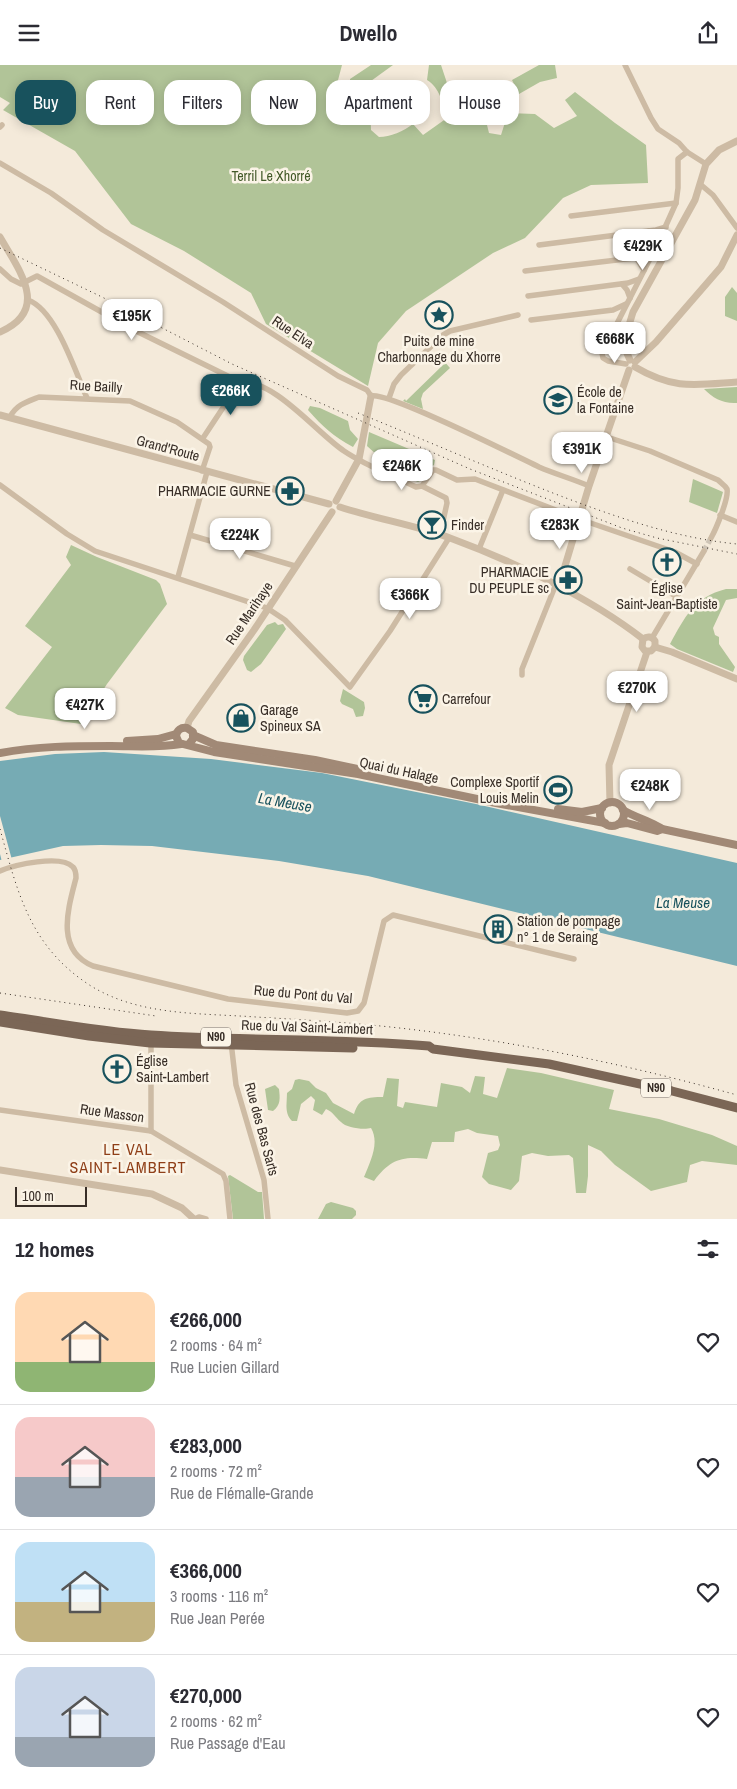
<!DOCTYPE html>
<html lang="en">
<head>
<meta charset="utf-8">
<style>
	body { margin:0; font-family:"Archivo Narrow",sans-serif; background:#f2f2f3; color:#2b2b33; height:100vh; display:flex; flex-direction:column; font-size:19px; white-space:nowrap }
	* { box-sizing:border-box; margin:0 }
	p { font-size:16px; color:#7c7c81 }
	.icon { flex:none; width:28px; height:28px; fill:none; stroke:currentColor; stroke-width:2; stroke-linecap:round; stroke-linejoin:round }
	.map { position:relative; height:1154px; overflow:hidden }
	.sheet { display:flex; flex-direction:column; background:#fff; flex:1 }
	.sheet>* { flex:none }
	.guide { position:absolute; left:15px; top:15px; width:708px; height:45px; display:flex; gap:10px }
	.scale { position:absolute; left:15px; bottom:12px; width:72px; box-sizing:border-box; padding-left:5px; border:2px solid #382e27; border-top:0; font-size:14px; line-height:18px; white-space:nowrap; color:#382e27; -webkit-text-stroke:4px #fbf4e7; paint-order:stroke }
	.price { position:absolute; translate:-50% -42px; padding:0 11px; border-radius:10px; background:#fff; color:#222; font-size:16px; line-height:32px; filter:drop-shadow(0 1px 2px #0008) }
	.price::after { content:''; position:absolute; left:50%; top:30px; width:15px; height:11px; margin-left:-8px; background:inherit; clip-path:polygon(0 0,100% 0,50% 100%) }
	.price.current { background:#18525d; color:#fff }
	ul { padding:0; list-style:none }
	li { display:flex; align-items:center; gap:15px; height:125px; padding:0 15px }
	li+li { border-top:1px solid #e1e1e2 }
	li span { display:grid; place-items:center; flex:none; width:140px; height:100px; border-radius:15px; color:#555 }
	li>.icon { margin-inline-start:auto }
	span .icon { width:60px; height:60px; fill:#fffc; stroke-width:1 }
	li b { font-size:21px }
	h2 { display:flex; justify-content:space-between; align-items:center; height:60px; padding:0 15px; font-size:21px }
	.pill { padding:0 18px; border-radius:15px; background:#fff; box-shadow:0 2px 12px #0003; font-size:18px; line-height:45px }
	.pill.current { background:#18525d; color:#fff }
	header { display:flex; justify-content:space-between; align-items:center; height:65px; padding:0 15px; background:#fff; font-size:22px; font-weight:800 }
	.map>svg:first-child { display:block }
	.green { fill:#b1c498 }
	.water { fill:#76abb4 }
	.pier { fill:#f4eada }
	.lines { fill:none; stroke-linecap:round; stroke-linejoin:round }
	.minor-tunnel { stroke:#cec4b6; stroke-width:5.5; stroke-dasharray:5.5 3; stroke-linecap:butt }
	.minor { stroke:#cdbba4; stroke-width:5.5 }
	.tertiary { stroke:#cdbba4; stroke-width:7 }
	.secondary { stroke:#a18976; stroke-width:8 }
	.primary { stroke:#7b6656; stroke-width:9 }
	.rail { stroke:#382e27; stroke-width:1; stroke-dasharray:1 4; stroke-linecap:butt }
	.labels { text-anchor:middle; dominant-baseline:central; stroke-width:5; stroke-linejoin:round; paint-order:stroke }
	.shield { fill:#fbf4e7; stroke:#726961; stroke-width:1 }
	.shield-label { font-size:12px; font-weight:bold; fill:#382e27 }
	.park-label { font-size:14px; fill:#425928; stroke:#fbf4e7 }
	.street-label { font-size:14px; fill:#382e27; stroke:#fbf4e7 }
	.poi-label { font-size:14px; fill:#382e27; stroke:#fbf4e7; text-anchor:start }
	.water-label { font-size:15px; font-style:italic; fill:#18525d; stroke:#fbf4e7 }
	.quarter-label { font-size:16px; letter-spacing:1px; fill:#8f3f18; stroke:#fbf4e7 }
</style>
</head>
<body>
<header><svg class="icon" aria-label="menu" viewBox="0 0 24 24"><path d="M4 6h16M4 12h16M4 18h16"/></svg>Dwello<svg class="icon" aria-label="share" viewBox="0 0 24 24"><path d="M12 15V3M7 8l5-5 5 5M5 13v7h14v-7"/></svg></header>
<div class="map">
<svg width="737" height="1154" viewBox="0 0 737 1154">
	<rect width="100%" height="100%" fill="#f4eada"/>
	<!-- green -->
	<g class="green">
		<path d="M0 0H342L337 19 350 27V14L371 0H393L353 29 370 36 371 65 379 72C390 72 404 66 413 59L423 70 447 53C443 39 440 23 427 15L429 0H441L447 18 463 41 495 25 484 48 489 68 501 70 508 48 535 49 554 63 577 51 565 35 575 27 615 58 646 80 648 118 591 120 563 133 525 173 493 188 406 246 378 278 368 321 266 259 251 228 184 186 131 159 75 86 3 45 10 38 0 32Z"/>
		<polygon points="539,0 555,0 557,13 540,17 519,29 512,15"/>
		<polygon points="732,222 737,228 737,256 725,251 725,232"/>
		<polygon points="436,287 450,303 423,328 421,334 423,344 403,336 405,334 406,336 444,299 437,292 432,297 429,294"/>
		<path d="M737 322V338C723 339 713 333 704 324Z"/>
		<path d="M310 341 320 343 348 356 350 365 358 374 353 382C333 371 323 362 308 345Z"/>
		<path d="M369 367 435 395 434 400C424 403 426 413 418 417L376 399 377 390 367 381Z"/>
		<polygon points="693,414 723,427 717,448 689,437"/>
		<polygon points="71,480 97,492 156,515 160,519 167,539 107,619 81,659 18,650 5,643 52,582 25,561 71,500 66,492"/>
		<path d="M726 524H737V533L726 535 713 563 715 570 719 572V579L735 602 733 607 677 584 670 579C685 552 694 532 726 524Z"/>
		<polygon points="275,557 278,560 283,559 286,564 261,599 251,607 247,605 243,595 244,591 267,560"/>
		<polygon points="343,624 364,637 365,643 363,651 356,652 353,644 342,639 340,636"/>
		<path d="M507 1003 541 1008 614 1025 609 1044 659 1054 712 1070 737 1081V1100L702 1096 690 1100 687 1117 651 1126 615 1100 601 1086 588 1080V1111L586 1128H576L573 1093 569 1090 548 1091 532 1088 522 1091 519 1116 511 1125 489 1119 482 1112 488 1088 498 1085 500 1080 498 1071 477 1068 468 1064 455 1067 454 1077H432L427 1094C401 1091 390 1095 374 1116L364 1112C370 1097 380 1078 371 1063 364 1065 346 1063 341 1057 335 1052 333 1047 326 1044L322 1050 313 1045 315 1035 311 1031 301 1039 297 1056H292C284 1048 287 1038 287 1028L292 1024 295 1015 299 1014 309 1016 316 1023 326 1028 333 1038 354 1049C359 1033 367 1032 383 1032L387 1013 399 1014 397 1041 403 1043 405 1037 437 1042 441 1018 462 1022 470 1028 475 1011 485 1012 483 1029 497 1033Z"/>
		<path d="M275 1020 279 1024C280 1033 281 1040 273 1046L268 1045 265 1024Z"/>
		<polygon points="230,1110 258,1127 262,1127 264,1154 233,1154 228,1111"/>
		<polygon points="331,1137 353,1143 356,1146 356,1150 352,1154 318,1154 326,1139"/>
	</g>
	<!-- water -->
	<polygon class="water" points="104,687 211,694 322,708 476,739 737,798 737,901 368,811 279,796 152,781 101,780 63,781 0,795 0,696 55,689"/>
	<!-- pier -->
	<polygon class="pier" points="0,751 12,795 2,797 0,789"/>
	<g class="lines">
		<!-- minor-tunnel -->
		<polyline class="minor-tunnel" points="704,486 711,473"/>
		<!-- minor -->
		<g class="minor">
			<polyline points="625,0 651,53 658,64 679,78 687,87 706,99"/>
			<polyline points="0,62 2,60"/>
			<path d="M0 98 51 128 103 165 223 237 338 311 367 325 371 331C387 326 516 391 539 402 555 409 573 414 589 421"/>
			<polyline points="700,119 713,130 737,163"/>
			<polyline points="571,151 676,138"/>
			<polyline points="649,166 658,178"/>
			<polyline points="539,180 656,165 666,162"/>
			<polyline points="636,192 644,205"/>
			<path d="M0 204 11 214 21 219 37 211 134 265 240 317C274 314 317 368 344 386 366 401 392 410 416 422L422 421 433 405H436L457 415 475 414 579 454 675 487 697 499"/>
			<polyline points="525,206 642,192 653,187"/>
			<polyline points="622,219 627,225 630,233"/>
			<polyline points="528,231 628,218 639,214"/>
			<path d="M28 235C56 245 75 306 87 333"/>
			<polyline points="531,255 613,245 626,239"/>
			<polyline points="626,299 608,296 603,293 602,288 658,178 676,138 678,123 678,94 687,87"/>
			<polyline points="389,333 394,319 401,310 443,270 450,266 518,250"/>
			<path d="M10 352C16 340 26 337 39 332L130 336 177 357 209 379 210 382 202 406"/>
			<path d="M607 372 650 386 718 415C721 418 725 420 727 424 729 433 716 464 711 473"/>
			<polyline points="203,373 240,317"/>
			<polyline points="0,420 67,469 95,486 267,543 285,555 350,622 390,566 449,473"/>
			<polyline points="422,421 446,433 447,438 440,470"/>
			<polyline points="720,450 737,457"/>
			<polyline points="190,470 295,501"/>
			<polyline points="479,484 503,425"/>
			<polyline points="630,504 677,532"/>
			<polyline points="178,512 207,407"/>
			<polyline points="652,573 704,486"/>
			<polyline points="522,610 522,604 556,519"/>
			<path d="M0 806C14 800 61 789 73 802 76 805 76 809 76 813 68 844 55 885 93 901L228 934 347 948 358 946 364 938 384 856 393 850 574 894"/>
			<polyline points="151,976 151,1066"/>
			<polyline points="231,977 236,1020 264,1115 268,1154"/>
			<polyline points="0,1045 151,1066 223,1109 226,1116 230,1154"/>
			<polyline points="195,1154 199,1152 206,1154"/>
		</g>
		<!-- tertiary -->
		<g class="tertiary">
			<path d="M0 172C19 205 51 245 0 267"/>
			<polyline points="630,295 626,286 626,270 633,247 695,135 706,99 719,85 737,76"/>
			<polyline points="635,297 656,277 721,202 737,170"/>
			<path d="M635 302C674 325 695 320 737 317"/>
			<polyline points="0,350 329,439"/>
			<polyline points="336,436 359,394 371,331"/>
			<path d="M340 442C376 454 415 460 450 473 515 497 589 532 643 574"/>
			<polyline points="559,521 589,421 629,305"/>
			<polyline points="643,574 642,582 645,586 651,586 655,582"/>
			<path d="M643 574C647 571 652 571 655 576V582"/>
			<polyline points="655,582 672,587 737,614"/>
			<polyline points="187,663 189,656 254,565 332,447"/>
			<polyline points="610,738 609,700 647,587"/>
			<polyline points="0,1105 152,1129 182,1143 194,1154"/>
		</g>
		<!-- secondary -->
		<g class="secondary">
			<polyline points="193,670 216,680 315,695 367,706"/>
			<polyline points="127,676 158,674 176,669"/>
			<path d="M189 679 193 674V667L187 663C181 662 177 665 176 671L179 678 214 687 358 709 496 738 605 758"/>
			<path d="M0 688C37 681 74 681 111 681 135 681 158 683 181 679"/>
			<circle cx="612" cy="749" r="12"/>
			<polyline points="558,744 582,747 602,743"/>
			<path d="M623 745C632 751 657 759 662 764"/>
			<polyline points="619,759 627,758 657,766 662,764 737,780"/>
		</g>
		<!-- primary -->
		<g class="primary">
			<path d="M0 950C50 957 100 967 151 970 244 976 337 973 429 981L433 984 549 999 672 1026 737 1043"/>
			<polyline points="0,957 89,971 150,978 353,983"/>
		</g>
		<!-- rail -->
		<g class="rail">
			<polyline points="0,183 102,232 232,299 470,404 622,463 657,473 737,489"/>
			<path d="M358 348C425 375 491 404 558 430 616 452 675 473 737 479"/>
			<path d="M0 764C18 829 30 882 91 921 140 951 200 948 256 952 307 955 358 958 408 964 519 977 629 1000 737 1030"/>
			<polyline points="0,928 156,951"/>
		</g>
	</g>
	<!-- icons -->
	<defs>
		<g id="sight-ring" transform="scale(1.4375)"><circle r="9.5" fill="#fbf4e7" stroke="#18525d" stroke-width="1.5"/><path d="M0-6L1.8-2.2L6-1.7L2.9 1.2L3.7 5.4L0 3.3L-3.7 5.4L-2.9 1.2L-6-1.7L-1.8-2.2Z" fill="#18525d"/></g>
		<g id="school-ring" transform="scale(1.4375)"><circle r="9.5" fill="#fbf4e7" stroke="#18525d" stroke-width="1.5"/><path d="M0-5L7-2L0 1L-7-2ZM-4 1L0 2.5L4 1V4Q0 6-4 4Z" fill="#18525d"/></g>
		<g id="pharmacy-ring" transform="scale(1.4375)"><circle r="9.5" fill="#fbf4e7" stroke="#18525d" stroke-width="1.5"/><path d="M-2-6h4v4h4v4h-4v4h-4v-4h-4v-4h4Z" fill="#18525d"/></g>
		<g id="bar-ring" transform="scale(1.4375)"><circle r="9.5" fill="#fbf4e7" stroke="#18525d" stroke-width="1.5"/><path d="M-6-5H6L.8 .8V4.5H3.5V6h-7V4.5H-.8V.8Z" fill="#18525d"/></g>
		<g id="church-ring" transform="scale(1.4375)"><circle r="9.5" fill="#fbf4e7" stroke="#18525d" stroke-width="1.5"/><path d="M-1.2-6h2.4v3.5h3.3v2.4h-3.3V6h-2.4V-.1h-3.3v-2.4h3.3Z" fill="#18525d"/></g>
		<g id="supermarket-ring" transform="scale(1.4375)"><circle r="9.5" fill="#fbf4e7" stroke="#18525d" stroke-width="1.5"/><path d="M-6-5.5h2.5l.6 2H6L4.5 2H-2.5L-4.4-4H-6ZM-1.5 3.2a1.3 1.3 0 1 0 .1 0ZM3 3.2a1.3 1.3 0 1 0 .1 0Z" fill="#18525d"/></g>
		<g id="shop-ring" transform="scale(1.4375)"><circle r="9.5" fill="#fbf4e7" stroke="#18525d" stroke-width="1.5"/><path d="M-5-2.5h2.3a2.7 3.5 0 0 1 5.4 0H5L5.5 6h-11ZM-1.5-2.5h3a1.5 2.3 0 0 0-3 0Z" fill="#18525d"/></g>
		<g id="stadium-ring" transform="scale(1.4375)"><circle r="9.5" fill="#fbf4e7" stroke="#18525d" stroke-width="1.5"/><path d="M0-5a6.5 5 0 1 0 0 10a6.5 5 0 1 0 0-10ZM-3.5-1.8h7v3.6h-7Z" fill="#18525d"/></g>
		<g id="building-ring" transform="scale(1.4375)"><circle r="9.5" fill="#fbf4e7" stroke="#18525d" stroke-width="1.5"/><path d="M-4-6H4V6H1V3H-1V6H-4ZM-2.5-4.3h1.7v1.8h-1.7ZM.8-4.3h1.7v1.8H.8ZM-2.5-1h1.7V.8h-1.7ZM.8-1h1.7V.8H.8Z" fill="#18525d"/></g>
	</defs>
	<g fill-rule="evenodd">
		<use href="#sight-ring" x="439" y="250"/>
		<use href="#school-ring" x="558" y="335"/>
		<use href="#pharmacy-ring" x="290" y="426"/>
		<use href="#bar-ring" x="432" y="460"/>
		<use href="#church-ring" x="667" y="497"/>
		<use href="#pharmacy-ring" x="568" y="515"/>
		<use href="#supermarket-ring" x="423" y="634"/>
		<use href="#shop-ring" x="241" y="653"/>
		<use href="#stadium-ring" x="558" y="725"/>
		<use href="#building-ring" x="498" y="864"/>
		<use href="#church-ring" x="117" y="1004"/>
	</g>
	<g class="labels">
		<!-- shield labels -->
		<g class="shield">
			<rect x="201" y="962.5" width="30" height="19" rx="4"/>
			<rect x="641" y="1013.5" width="30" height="19" rx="4"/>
		</g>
		<g class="shield-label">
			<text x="216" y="972">N90</text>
			<text x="656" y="1023">N90</text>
		</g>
		<!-- park labels -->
		<g class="park-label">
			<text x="271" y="111">Terril Le Xhorré</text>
		</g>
		<!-- street labels -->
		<g class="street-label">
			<text transform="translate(293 267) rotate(34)">Rue Elva</text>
			<text transform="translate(96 321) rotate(3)">Rue Bailly</text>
			<text transform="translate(168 383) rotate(15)">Grand'Route</text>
			<text transform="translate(249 548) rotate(-56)">Rue Marihaye</text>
			<text transform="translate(399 705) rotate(12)">Quai du Halage</text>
			<text transform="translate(303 929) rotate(5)">Rue du Pont du Val</text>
			<text transform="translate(307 962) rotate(2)">Rue du Val Saint-Lambert</text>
			<text transform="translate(112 1048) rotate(8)">Rue Masson</text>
			<text transform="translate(262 1064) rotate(75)">Rue des Bas Sarts</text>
		</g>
		<!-- poi labels -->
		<g class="poi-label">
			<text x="439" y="276" text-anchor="middle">Puits de mine<tspan x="439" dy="16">Charbonnage du Xhorre</tspan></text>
			<text x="577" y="327">École de<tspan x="577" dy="16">la Fontaine</tspan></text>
			<text x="271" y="426" text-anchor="end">PHARMACIE GURNE</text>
			<text x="451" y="460">Finder</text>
			<text x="549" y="507" text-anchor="end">PHARMACIE<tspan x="549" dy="16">DU PEUPLE sc</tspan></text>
			<text x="667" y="523" text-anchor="middle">Église<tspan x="667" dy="16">Saint-Jean-Baptiste</tspan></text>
			<text x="442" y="634">Carrefour</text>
			<text x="260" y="645">Garage<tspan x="260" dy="16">Spineux SA</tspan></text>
			<text x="539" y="717" text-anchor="end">Complexe Sportif<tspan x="539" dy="16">Louis Melin</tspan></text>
			<text x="517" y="856">Station de pompage<tspan x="517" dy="16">n° 1 de Seraing</tspan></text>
			<text x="136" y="996">Église<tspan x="136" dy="16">Saint-Lambert</tspan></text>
		</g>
		<!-- water labels -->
		<g class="water-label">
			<text transform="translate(285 737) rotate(10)">La Meuse</text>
			<text x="683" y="837">La Meuse</text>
		</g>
		<!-- quarter labels -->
		<g class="quarter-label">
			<text x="128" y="1084">LE VAL<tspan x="128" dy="18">SAINT-LAMBERT</tspan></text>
		</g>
	</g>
</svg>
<div class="scale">100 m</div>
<b class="price" style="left:643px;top:206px">€429K</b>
<b class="price" style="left:132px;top:276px">€195K</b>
<b class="price" style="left:615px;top:299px">€668K</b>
<b class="price current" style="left:231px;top:351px">€266K</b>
<b class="price" style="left:582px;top:409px">€391K</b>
<b class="price" style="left:402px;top:426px">€246K</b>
<b class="price" style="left:560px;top:485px">€283K</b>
<b class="price" style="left:240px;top:495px">€224K</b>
<b class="price" style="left:410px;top:555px">€366K</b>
<b class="price" style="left:637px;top:648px">€270K</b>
<b class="price" style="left:85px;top:665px">€427K</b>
<b class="price" style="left:650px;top:746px">€248K</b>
<div class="guide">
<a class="pill current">Buy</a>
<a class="pill">Rent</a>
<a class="pill">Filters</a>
<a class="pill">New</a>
<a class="pill">Apartment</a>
<a class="pill">House</a>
</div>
</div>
<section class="sheet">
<h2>12 homes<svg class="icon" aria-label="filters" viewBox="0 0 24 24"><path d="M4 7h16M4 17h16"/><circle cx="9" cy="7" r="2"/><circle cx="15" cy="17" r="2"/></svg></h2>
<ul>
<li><span style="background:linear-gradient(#ffd9b3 70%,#8fb573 0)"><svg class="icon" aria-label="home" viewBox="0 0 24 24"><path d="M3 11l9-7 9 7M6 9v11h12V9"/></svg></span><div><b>€266,000</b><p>2 rooms · 64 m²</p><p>Rue Lucien Gillard</p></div><svg class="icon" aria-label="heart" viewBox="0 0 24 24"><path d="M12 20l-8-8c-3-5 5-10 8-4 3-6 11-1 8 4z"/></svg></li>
<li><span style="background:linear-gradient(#f6c9c9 60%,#9aa5b1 0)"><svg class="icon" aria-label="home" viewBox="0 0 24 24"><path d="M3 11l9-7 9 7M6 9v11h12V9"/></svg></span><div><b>€283,000</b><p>2 rooms · 72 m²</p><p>Rue de Flémalle-Grande</p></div><svg class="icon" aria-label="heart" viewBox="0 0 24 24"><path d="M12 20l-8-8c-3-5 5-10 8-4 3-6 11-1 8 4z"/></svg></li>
<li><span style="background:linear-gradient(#bfe0f5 60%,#c2b280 0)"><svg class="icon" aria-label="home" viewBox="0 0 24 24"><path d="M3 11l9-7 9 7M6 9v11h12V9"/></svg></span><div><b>€366,000</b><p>3 rooms · 116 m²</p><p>Rue Jean Perée</p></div><svg class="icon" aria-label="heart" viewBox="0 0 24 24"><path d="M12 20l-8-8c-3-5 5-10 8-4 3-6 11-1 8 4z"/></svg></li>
<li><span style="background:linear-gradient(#c9d6e8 70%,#9aa5b1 0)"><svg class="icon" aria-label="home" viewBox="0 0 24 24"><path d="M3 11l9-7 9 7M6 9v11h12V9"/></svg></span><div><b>€270,000</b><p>2 rooms · 62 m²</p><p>Rue Passage d'Eau</p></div><svg class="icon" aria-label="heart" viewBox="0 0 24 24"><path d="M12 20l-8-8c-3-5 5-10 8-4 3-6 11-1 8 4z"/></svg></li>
</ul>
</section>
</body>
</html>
